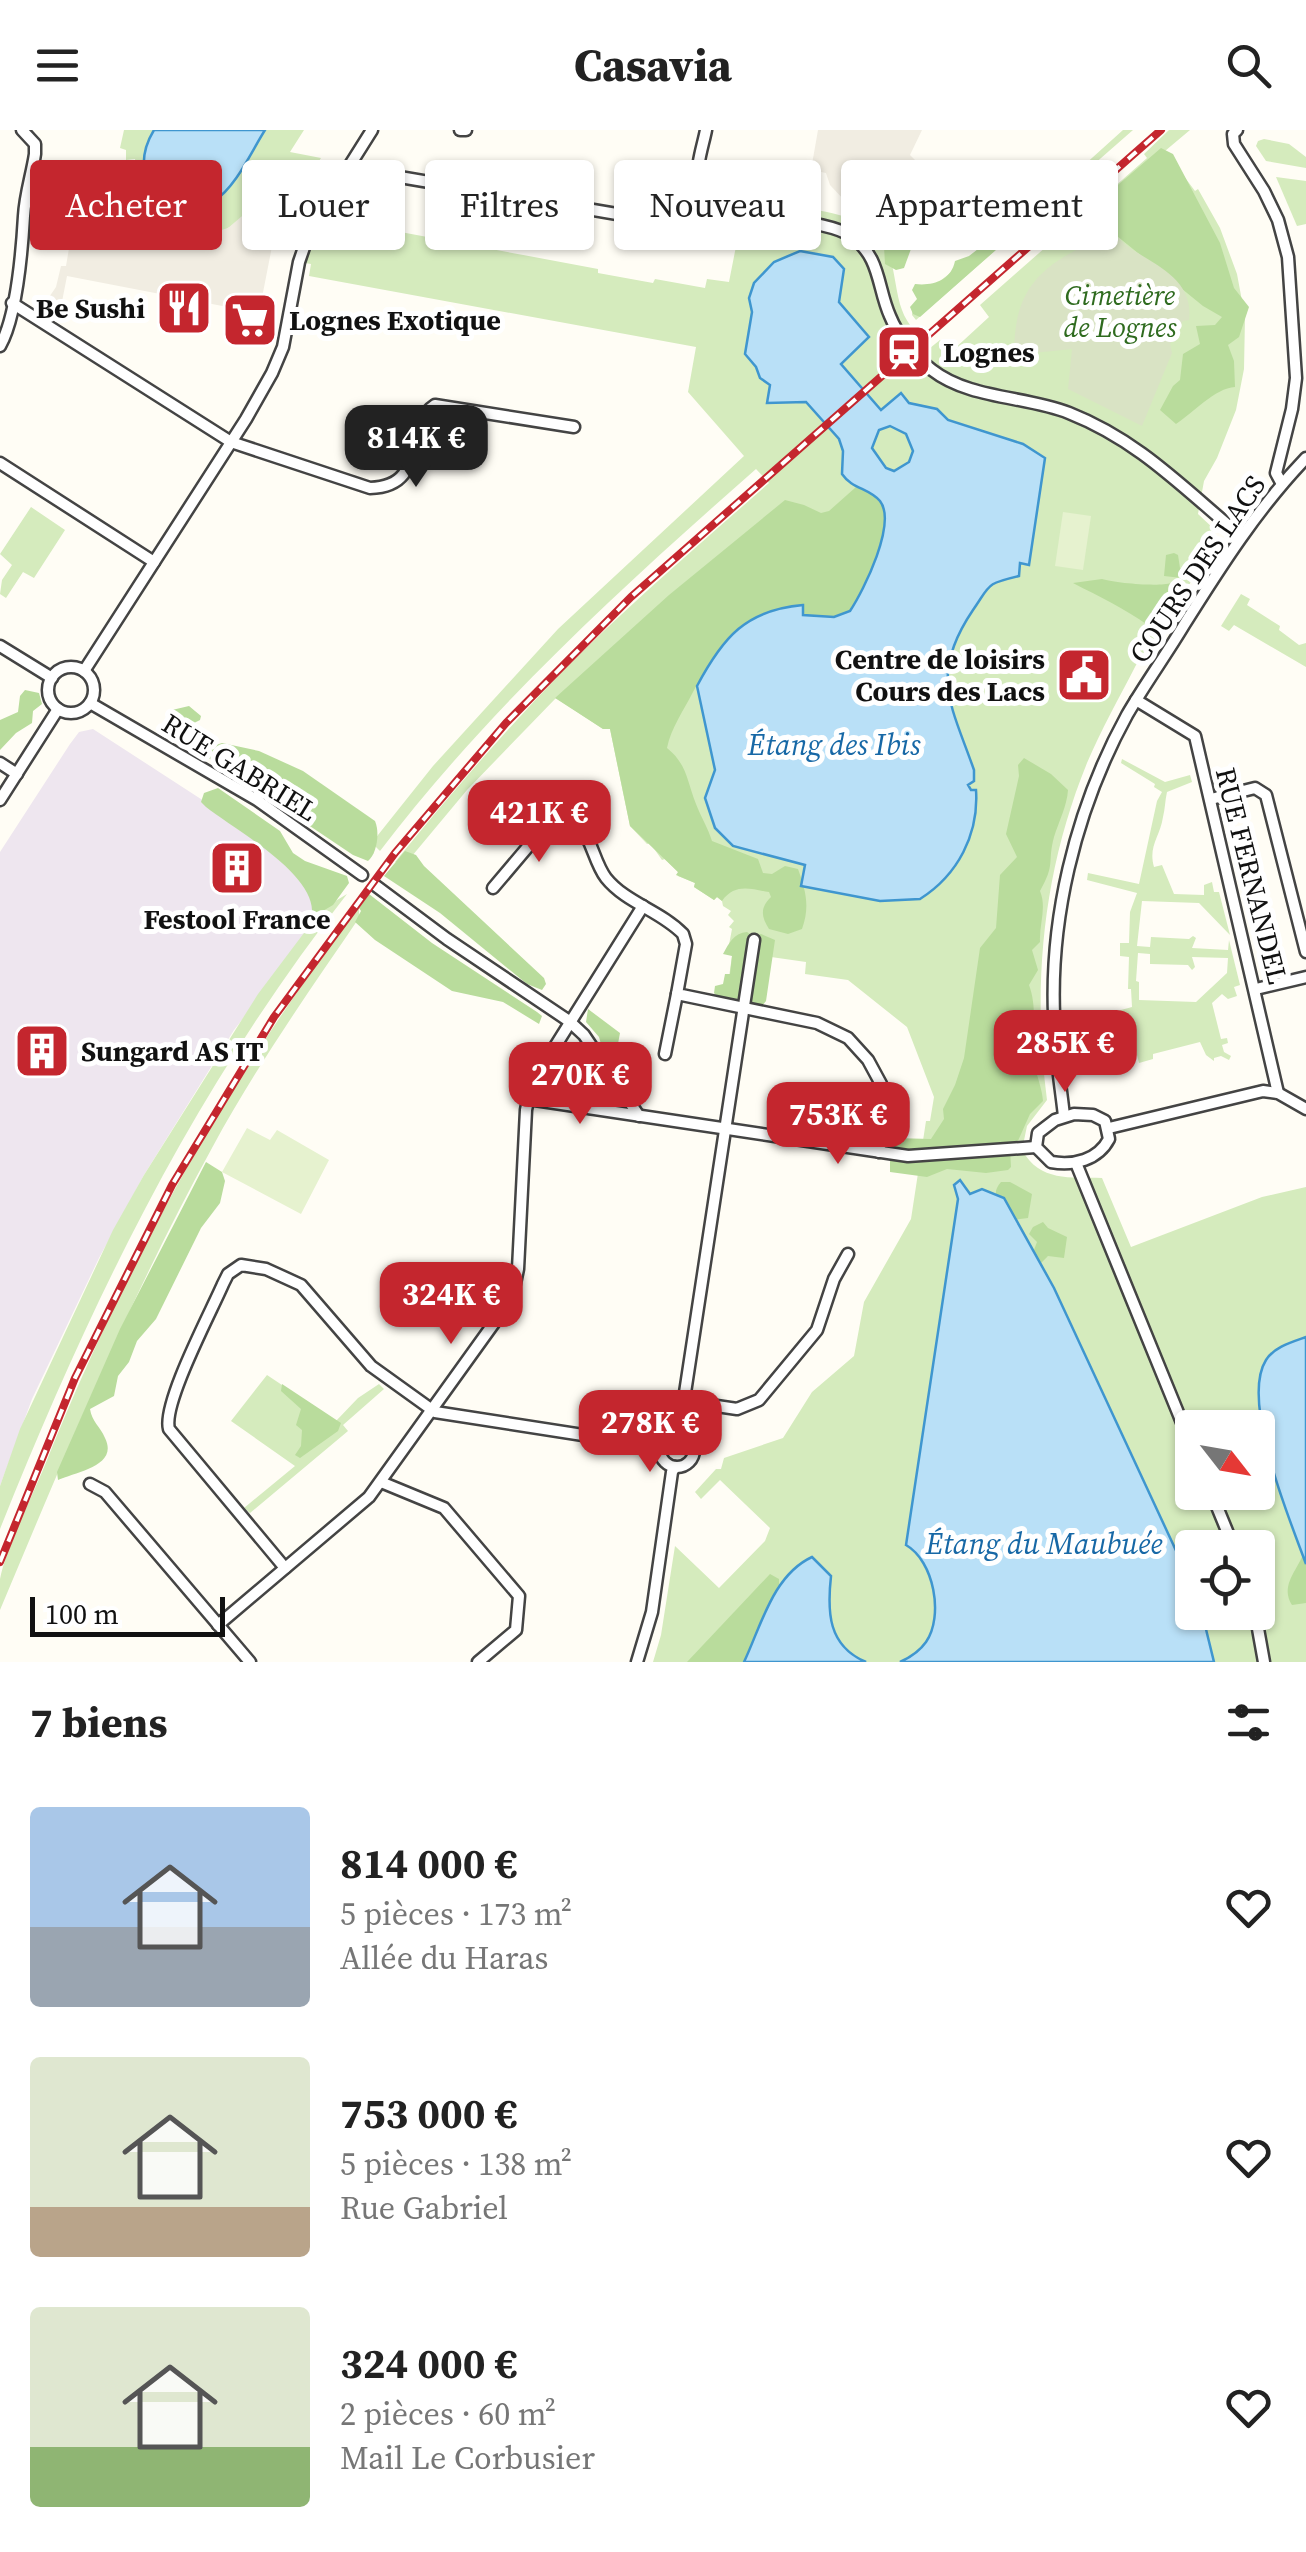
<!DOCTYPE html>
<html lang="fr">
<head>
<meta charset="utf-8">
<style>
	body { margin:0; font-family:"Source Serif 4",serif; background:#f6f6f6; color:#222; height:100vh; display:flex; flex-direction:column; font-size:38px; white-space:nowrap }
	* { box-sizing:border-box; margin:0 }
	p { font-size:32px; color:#767676 }
	.icon { flex:none; width:55px; height:55px; fill:none; stroke:currentColor; stroke-width:2; stroke-linecap:round; stroke-linejoin:round }
	.map { position:relative; height:1532px; overflow:hidden }
	.sheet { display:flex; flex-direction:column; background:#fff; flex:1 }
	.sheet>* { flex:none }
	.banner { position:absolute; left:30px; top:30px; width:1248px; height:90px; display:flex; gap:20px }
	.needle { width:65px; rotate:121deg }
	.tools { position:absolute; left:1175px; top:1280px; display:grid; gap:20px }
	.tools a { display:grid; place-items:center; width:100px; height:100px; border-radius:10px; background:#fff; box-shadow:0 2px 8px #0004; font-size:50px }
	.scale { position:absolute; left:30px; bottom:25px; width:195px; box-sizing:border-box; padding-left:10px; border:5px solid #111; border-top:0; font-size:28px; line-height:35px; white-space:nowrap; color:#111; -webkit-text-stroke:8px #fff; paint-order:stroke }
	.price { position:absolute; translate:-50% -85px; padding:0 22px; border-radius:20px; background:#c4262e; color:#fff; font-size:32px; line-height:65px; filter:drop-shadow(0 2px 5px #0008) }
	.price::after { content:''; position:absolute; left:50%; top:60px; width:30px; height:22px; margin-left:-15px; background:inherit; clip-path:polygon(0 0,100% 0,50% 100%) }
	.price.selected { background:#222; color:#fff }
	ul { padding:0; list-style:none }
	li { display:flex; align-items:center; gap:30px; height:250px; padding:0 30px }
	li span { display:grid; place-items:center; flex:none; width:280px; height:200px; border-radius:10px; color:#555 }
	li>.icon { margin-inline-start:auto }
	span .icon { width:120px; height:120px; fill:#fffc; stroke-width:1 }
	li b { font-size:42px }
	h2 { display:flex; justify-content:space-between; align-items:center; height:120px; padding:0 30px; font-size:42px }
	.tag { padding:0 35px; border-radius:10px; background:#fff; box-shadow:0 2px 8px #0004; font-size:35px; line-height:90px }
	.tag.selected { background:#c4262e; color:#fff }
	header { display:flex; justify-content:space-between; align-items:center; height:130px; padding:0 30px; background:#fff; font-size:45px; font-weight:800 }
	.map>svg:first-child { display:block }
	.industrial { fill:#eee6ef }
	.green { fill:#d5ebbd; fill-rule:evenodd }
	.forest { fill:#b9dc9c }
	.cemetery { fill:#d9e3c4 }
	.pitch { fill:#e6f2cf }
	.plaza { fill:#f1ede2 }
	.water { fill:#b9e0f7; stroke:#3f96cf; stroke-width:2.5; fill-rule:evenodd }
	.lines { fill:none; stroke-linecap:round; stroke-linejoin:round }
	.street-casing { stroke:#444; stroke-width:15 }
	.street { stroke:#fff; stroke-width:10 }
	.rail-casing { stroke:#c4262e; stroke-width:8 }
	.rail { stroke:#fff; stroke-width:4; stroke-dasharray:11; stroke-linecap:butt }
	.labels { text-anchor:middle; dominant-baseline:central; stroke-width:10; stroke-linejoin:round; paint-order:stroke }
	.park-label { font-size:28px; font-style:italic; fill:#2f6b1f; stroke:#fff }
	.poi-label { font-size:28px; font-weight:bold; fill:#111; stroke:#fff; text-anchor:start }
	.street-label { font-size:28px; fill:#111; stroke:#fff }
	.water-label { font-size:30px; font-style:italic; fill:#1768a6; stroke:#fff }
</style>
</head>
<body>
<header><svg class="icon" aria-label="menu" viewBox="0 0 24 24"><path d="M4 6h16M4 12h16M4 18h16"/></svg>Casavia<svg class="icon" aria-label="search" viewBox="0 0 24 24"><circle cx="10" cy="10" r="6"/><path d="M15 15l6 6"/></svg></header>
<div class="map">
<svg width="1306" height="1532" viewBox="0 0 1306 1532">
	<rect width="100%" height="100%" fill="#fffdf5"/>
	<!-- industrial -->
	<polygon class="industrial" points="93,599 224,684 333,772 234,900 144,1045 99,1128 32,1269 0,1356 0,722 70,614 79,602"/>
	<!-- green -->
	<g class="green">
		<path d="M124 0H304L290 22 321 28 293 70 262 50C258 59 255 70 249 79 226 112 175 117 143 94 132 86 126 75 119 64L139 60 135 29 126 30V20L120 18Z"/>
		<polygon points="1123,0 1133,0 916,190 912,185 913,175 921,166 1062,55"/>
		<path d="M1169 0H1190L1165 21 1195 61 1198 59 1220 98 1237 144 1245 187 1244 239 1236 280 1217 328 1204 351 1198 384 1214 399C1201 433 1187 463 1166 494 1156 509 1143 520 1135 537 1119 568 1101 600 1087 633 1043 741 1032 854 1047 970L1027 996 1022 1020C1040 1052 1070 1047 1102 1048L1131 1117 1262 1067 1306 1057V1532H653L661 1505 675 1416 719 1458 765 1411 770 1398 720 1350 701 1369 695 1362 716 1339H721L724 1328 783 1308 812 1262 854 1226 864 1172 911 1089 926 991H930L934 967 907 897 848 850 805 844 806 832 771 827 727 861 732 826 728 820 732 799 729 797 734 791 728 785 731 781 723 776 722 771 717 767 714 770 694 757 695 753 678 746V742L665 729 662 730 650 713 647 714 630 696 610 599H603L556 568 467 660 407 732H395C448 667 502 604 561 543 627 476 699 415 769 353L756 339C622 457 489 578 380 721L374 715V710L433 636 558 499 744 326 688 262 696 217 309 146 311 134 299 132 311 97 326 99 332 90 366 96 374 53 357 49 365 36 400 42 390 100 598 139V143L653 153 655 149 705 158 707 149 729 152 739 101 759 104 768 72C797 77 842 82 868 95 896 110 892 154 902 180 907 195 920 206 930 218L940 210 952 221 989 187 980 175 1147 28 1144 24ZM1192 1298H1258V1362H1192ZM1192 1418H1258V1482H1192Z"/>
		<polygon points="1264,9 1289,14 1306,27 1306,38 1266,31 1256,16 1258,11"/>
		<polygon points="1276,47 1306,51 1306,94 1297,96"/>
		<polygon points="353,307 386,312 383,326 351,321"/>
		<polygon points="31,377 65,400 34,448 23,442 6,468 0,464 2,450 12,435 0,424"/>
		<polygon points="1241,464 1250,469 1247,475 1280,496 1279,500 1299,515 1306,513 1306,537 1234,495 1229,501 1221,496"/>
		<path d="M1122 629 1165 652 1190 645 1192 652 1167 662C1165 671 1165 679 1163 687 1160 707 1148 716 1154 737L1162 735 1174 764 1204 765V755L1212 752 1214 762H1219L1230 805 1199 773 1142 771 1137 816 1150 817 1151 807 1189 809 1193 806 1196 808 1192 818 1228 820 1229 810 1240 855 1234 857 1237 866 1228 869 1222 864 1212 873 1221 909 1227 908 1228 913 1222 915 1224 922 1231 926 1229 930 1221 926 1214 928V931L1206 925 1200 912 1153 924V929L1139 933 1127 885 1075 898 1073 893 1132 877 1131 859H1128L1129 827 1120 826V813H1129L1130 782 1137 763 1087 750 1088 743 1139 754 1157 671 1162 662 1154 657 1155 654 1121 633ZM1138 823 1150 824V834L1188 835 1192 840 1195 837 1192 827 1228 828 1227 843 1196 872 1139 870V852L1136 851Z"/>
		<path d="M347 764C193 961 92 1169 0 1399V1356L20 1299 113 1100 144 1045 258 864 322 779Z"/>
		<path d="M359 778V788C308 863 255 938 212 1018 130 1167 66 1323 0 1480 0 1470 0 1459 0 1449 6 1418 32 1367 45 1335 124 1137 228 947 359 778Z"/>
		<polygon points="267,1245 336,1291 358,1268 379,1254 384,1259 343,1295 348,1301 250,1383 244,1378 295,1336 231,1291"/>
	</g>
	<!-- forest -->
	<g class="forest">
		<path d="M1161 18 1173 24 1220 113 1234 158 1249 177 1239 207 1228 215 1234 231 1235 257C1215 258 1193 283 1176 294L1160 280 1173 256 1180 250 1183 224 1200 214 1196 196 1215 195 1222 187 1203 176 1090 84V79Z"/>
		<path d="M896 37 900 39 891 92 896 96H908L915 108 904 138 896 140 885 134 883 98 861 87C860 75 863 70 870 62L885 60Z"/>
		<path d="M1054 60 1058 65 920 187 913 184 910 177 917 169 912 160 915 154C932 156 951 151 955 131L969 126Z"/>
		<path d="M856 357C865 361 878 365 883 374 894 398 864 461 850 481L834 487 803 485 802 475C742 480 721 512 693 562 684 580 671 598 667 618 687 634 687 651 696 674 701 687 708 698 712 711L758 729 763 743 772 744 785 736 798 739C806 761 810 777 802 799L788 804 769 799C761 786 760 778 771 767L769 762C750 759 735 753 722 771L717 767 714 770 694 757 695 753 676 745 678 742 630 696 610 599H603L555 568 669 465 785 370 804 375 821 383 829 381Z"/>
		<polygon points="1174,423 1178,425 1180,438 1186,442 1182,448 1164,446 1166,425"/>
		<path d="M1102 449C1115 453 1159 457 1171 453L1175 457 1155 493 1149 496C1124 478 1100 467 1073 453Z"/>
		<polygon points="25,560 39,563 42,574 33,581 32,593 16,603 0,620 0,590 18,582 20,566"/>
		<polygon points="189,576 201,586 200,590 182,599 180,608 160,597 170,590 172,580"/>
		<path d="M222 613 259 621 303 641 375 691C380 702 377 724 368 731L353 725 207 627V618Z"/>
		<path d="M1024 628 1051 644 1068 660C1067 676 1059 691 1054 707 1047 733 1056 733 1040 761 1047 778 1039 794 1040 812L1032 820 1038 840 1029 855C1039 881 1030 911 1035 938 1038 949 1042 959 1043 971L1030 984 1017 1013 1010 1018 1011 1037 1008 1040 986 1043 947 1039 927 1047 890 1042V1016L894 1008 931 1009 944 989 943 979 955 955 964 928 980 818 996 798 1000 745 1017 727 1006 704 1019 646 1018 635Z"/>
		<path d="M218 658 280 701 293 723 305 731 347 746 349 753 333 775 316 785 312 782C314 743 234 699 206 677L201 672 204 663Z"/>
		<polygon points="405,721 416,725 424,736 544,848 546,854 542,860 527,854 440,783 384,746"/>
		<polygon points="369,764 432,813 537,882 542,886 539,894 503,872 452,861 375,810 355,792 361,781 359,778"/>
		<path d="M747 802 754 807 761 804 775 810 766 871 762 876H754L750 872C738 875 722 874 714 863L715 856 723 854 725 844H730L732 826 723 824C729 813 734 803 747 802Z"/>
		<polygon points="588,879 620,903 614,935 606,932 599,907 586,892"/>
		<polygon points="573,915 579,917 603,953 599,970 593,972 583,958 561,955 551,949 550,944 564,918"/>
		<path d="M206 1032 222 1042 225 1051 220 1073 201 1098 156 1189 137 1211 129 1232 118 1246 114 1266 90 1279C92 1292 100 1296 105 1308 119 1336 76 1342 58 1350L57 1342 120 1199Z"/>
		<path d="M1001 1052H1010L1032 1064 1028 1088 1012 1090C1002 1078 988 1066 1001 1052Z"/>
		<polygon points="1043,1092 1048,1098 1067,1107 1064,1128 1048,1126 1038,1136 1034,1120 1037,1112 1029,1104 1033,1097"/>
		<polygon points="282,1254 341,1293 338,1301 300,1328 295,1325 301,1316 302,1300 296,1295 301,1279 281,1261"/>
		<path d="M1306 1426V1473L1292 1475C1281 1457 1294 1444 1302 1427Z"/>
		<polygon points="770,1444 779,1449 779,1455 744,1532 687,1532"/>
	</g>
	<!-- cemetery -->
	<path class="cemetery" d="M1084 94C1094 98 1105 100 1114 105 1121 109 1126 116 1133 120 1160 137 1194 152 1189 190L1183 191 1170 214 1172 223 1142 296 1068 259 1072 219 1014 225C1014 169 1031 142 1082 117Z"/>
	<!-- pitch -->
	<g class="pitch">
		<polygon points="1063,382 1091,386 1083,440 1055,436"/>
		<polygon points="247,998 270,1010 277,1000 329,1030 301,1084 222,1042"/>
	</g>
	<!-- plaza -->
	<g class="plaza">
		<polygon points="818,0 922,0 910,25 916,31 907,82 894,82 900,39 891,30 858,62 865,68 861,76 847,73 830,55 826,43 811,40"/>
		<polygon points="88,48 113,52 114,64 119,64 133,85 145,96 169,107 192,109 228,98 248,81 244,76 262,50 293,70 276,96 259,183 67,146 59,187 43,176 56,157 61,136 66,136 74,89 70,87 76,70 73,69 76,51 86,53"/>
	</g>
	<!-- water -->
	<g class="water">
		<path d="M154 0H265C251 22 236 57 214 71 168 100 123 50 154 0Z"/>
		<path d="M800 121 833 127 844 139 839 172 869 207 841 234 881 280 901 263 909 273 937 279 948 290 1023 314 1045 328 1029 435 1020 433 1019 446C985 454 991 454 973 480 929 545 951 574 974 640V651L968 655 971 660H976C979 704 958 745 920 769L880 771 801 756 805 735 733 716 715 698 705 668 715 640 697 556C723 507 746 480 803 475V485L834 487 850 481C864 460 897 393 880 371 869 358 852 359 842 344L843 321 839 309 806 272 767 273 770 255 760 248 756 237 745 224 752 182 749 168 754 153 774 132ZM890 296 906 304 913 321 909 332 894 341 886 338 872 318 879 300Z"/>
		<path d="M960 1050 970 1064 982 1059 1004 1068 1054 1158 1192 1455V1482L1202 1483 1214 1532H900C911 1527 919 1522 926 1512 944 1486 934 1431 906 1415L958 1069 954 1055Z"/>
		<path d="M1306 1207V1434C1290 1390 1240 1271 1266 1230 1274 1217 1292 1212 1306 1207Z"/>
		<path d="M812 1427 831 1446C827 1482 828 1516 866 1532H744C761 1496 773 1445 812 1427Z"/>
	</g>
	<g class="lines">
		<!-- street casing -->
		<g class="street-casing">
			<g id="street">
				<polyline points="460,0 466,0"/>
				<path d="M706 0C703 16 695 37 699 53 710 94 817 83 851 106 881 127 877 157 890 186 898 206 915 227 932 240 969 269 1026 266 1069 283 1140 311 1184 359 1241 406"/>
				<polyline points="1237,0 1233,4 1234,14 1264,61 1278,90 1288,127 1296,248 1292,279 1276,343 1282,354"/>
				<polyline points="347,38 693,97 713,72"/>
				<polyline points="475,62 479,42"/>
				<path d="M12 173 231 312 370 358C430 356 400 298 435 275L574 297"/>
				<path d="M0 216C17 186 22 120 24 86 25 65 32 44 35 24V14L22 0"/>
				<polyline points="0,333 154,432"/>
				<polyline points="0,516 52,548"/>
				<circle cx="71" cy="560" r="23"/>
				<polyline points="84,541 246,289 272,243 283,217 299,132 311,97 372,0"/>
				<polyline points="1136,570 1195,606 1278,963"/>
				<polyline points="90,573 257,670 362,745"/>
				<polyline points="0,633 17,644"/>
				<polyline points="1211,669 1255,658 1266,665 1306,822"/>
				<polyline points="0,670 58,579"/>
				<polyline points="376,756 447,809 569,891 584,905 639,986"/>
				<path d="M493 758 554 686C591 684 589 726 606 748 626 773 661 781 683 804L686 814 677 864 817 893 848 908 868 930 881 954 885 986 879 1022"/>
				<polyline points="1256,859 1306,847"/>
				<polyline points="665,924 677,864"/>
				<polyline points="528,969 908,1026 1036,1017"/>
				<polyline points="590,978 605,968 610,947"/>
				<path d="M1074 984 1093 985 1105 991 1109 1009C1098 1030 1074 1036 1051 1032L1036 1017 1038 1003 1055 990Z"/>
				<path d="M1064 986C1061 958 1056 930 1055 902 1047 794 1075 680 1127 585 1145 554 1166 525 1184 495 1221 436 1258 378 1306 328"/>
				<polyline points="1109,998 1263,961 1278,963 1306,979"/>
				<polyline points="1076,1033 1192,1317"/>
				<polyline points="683,1271 737,1279 759,1270 817,1200 834,1149 848,1124"/>
				<polyline points="676,1302 681,1289 754,810"/>
				<circle cx="677" cy="1320" r="17"/>
				<polyline points="381,1352 444,1378 519,1466 516,1500 478,1532"/>
				<polyline points="90,1354 105,1362 250,1532"/>
				<polyline points="1211,1362 1234,1418"/>
				<path d="M285 1438 169 1299C162 1274 211 1182 223 1154L228 1144 241 1135 266 1139 301 1155 371 1236 435 1282 660 1317"/>
				<polyline points="1255,1482 1264,1532"/>
				<polyline points="218,1495 369,1367 512,1168 518,1139 526,980 531,955 643,776"/>
				<polyline points="637,1532 652,1482 672,1342 675,1337"/>
			</g>
		</g>
		<!-- street -->
		<use href="#street" class="street"/>
		<!-- rail casing -->
		<g class="rail-casing">
			<polyline id="rail" points="0,1432 75,1248 172,1055 274,887 395,723 506,593 631,467 1161,0"/>
		</g>
		<!-- rail -->
		<use href="#rail" class="rail"/>
	</g>
	<!-- icons -->
	<defs>
		<g id="restaurant-square" transform="scale(2.875)"><rect x="-9" y="-9" width="18" height="18" rx="4" fill="#c4262e" stroke="#fff"/><path d="M-5-6h1v4h1v-4h1v4h1v-4h1v5L-1.5 .5V6h-2V.5L-5-1ZM5-6V6H3V1.5H1.5Q1.5-4 5-6Z" fill="#fff"/></g>
		<g id="supermarket-square" transform="scale(2.875)"><rect x="-9" y="-9" width="18" height="18" rx="4" fill="#c4262e" stroke="#fff"/><path d="M-6-5.5h2.5l.6 2H6L4.5 2H-2.5L-4.4-4H-6ZM-1.5 3.2a1.3 1.3 0 1 0 .1 0ZM3 3.2a1.3 1.3 0 1 0 .1 0Z" fill="#fff"/></g>
		<g id="station-square" transform="scale(2.875)"><rect x="-9" y="-9" width="18" height="18" rx="4" fill="#c4262e" stroke="#fff"/><path d="M-3-6H3Q5-6 5-4V2Q5 4 3 4L4.5 6H3L1.5 4h-3L-3 6H-4.5L-3 4Q-5 4-5 2V-4Q-5-6-3-6ZM-3.5-4v3h7v-3ZM-3.5 1v1.5H-2V1ZM2 1v1.5H3.5V1Z" fill="#fff"/></g>
		<g id="civic-square" transform="scale(2.875)"><rect x="-9" y="-9" width="18" height="18" rx="4" fill="#c4262e" stroke="#fff"/><path d="M-.6-6.5H3V-4.5H.6V-3L4-1V1h2V6H-6V1h2V-1L-.6-3ZM-1.2 2.5V6h2.4V2.5Z" fill="#fff"/></g>
		<g id="building-square" transform="scale(2.875)"><rect x="-9" y="-9" width="18" height="18" rx="4" fill="#c4262e" stroke="#fff"/><path d="M-4-6H4V6H1V3H-1V6H-4ZM-2.5-4.3h1.7v1.8h-1.7ZM.8-4.3h1.7v1.8H.8ZM-2.5-1h1.7V.8h-1.7ZM.8-1h1.7V.8H.8Z" fill="#fff"/></g>
	</defs>
	<g fill-rule="evenodd">
		<use href="#restaurant-square" x="184" y="178"/>
		<use href="#supermarket-square" x="250" y="190"/>
		<use href="#station-square" x="904" y="222"/>
		<use href="#civic-square" x="1084" y="545"/>
		<use href="#building-square" x="237" y="738"/>
		<use href="#building-square" x="42" y="921"/>
	</g>
	<g class="labels">
		<!-- park labels -->
		<g class="park-label">
			<text x="1120" y="165">Cimetière<tspan x="1120" dy="32">de Lognes</tspan></text>
		</g>
		<!-- poi labels -->
		<g class="poi-label">
			<text x="145" y="178" text-anchor="end">Be Sushi</text>
			<text x="289" y="190">Lognes Exotique</text>
			<text x="943" y="222">Lognes</text>
			<text x="1045" y="529" text-anchor="end">Centre de loisirs<tspan x="1045" dy="32">Cours des Lacs</tspan></text>
			<text x="237" y="789" text-anchor="middle">Festool France</text>
			<text x="81" y="921">Sungard AS IT</text>
		</g>
		<!-- street labels -->
		<g class="street-label">
			<text transform="translate(1197 439) rotate(-56)">COURS DES LACS</text>
			<text transform="translate(240 637) rotate(32)">RUE GABRIEL</text>
			<text transform="translate(1252 746) rotate(76)">RUE FERNANDEL</text>
		</g>
		<!-- water labels -->
		<g class="water-label">
			<text x="834" y="614">Étang des Ibis</text>
			<text x="1044" y="1413">Étang du Maubuée</text>
		</g>
	</g>
</svg>
<div class="tools">
<a><svg class="needle" viewBox="-14 -14 28 28"><path d="M0-13l5 13h-10z" fill="#e53935"/><path d="M0 13l5-13h-10z" fill="#767676"/></svg></a>
<a><svg class="icon" aria-label="locate" viewBox="0 0 24 24"><circle cx="12" cy="12" r="6"/><path d="M12 2v4M12 18v4M2 12h4M18 12h4"/></svg></a>
</div>
<div class="scale">100 m</div>
<b class="price selected" style="left:416px;top:360px">814K €</b>
<b class="price" style="left:539px;top:735px">421K €</b>
<b class="price" style="left:1065px;top:965px">285K €</b>
<b class="price" style="left:580px;top:997px">270K €</b>
<b class="price" style="left:838px;top:1037px">753K €</b>
<b class="price" style="left:451px;top:1217px">324K €</b>
<b class="price" style="left:650px;top:1345px">278K €</b>
<div class="banner">
<a class="tag selected">Acheter</a>
<a class="tag">Louer</a>
<a class="tag">Filtres</a>
<a class="tag">Nouveau</a>
<a class="tag">Appartement</a>
</div>
</div>
<section class="sheet">
<h2>7 biens<svg class="icon" aria-label="filters" viewBox="0 0 24 24"><path d="M4 7h16M4 17h16"/><circle cx="9" cy="7" r="2"/><circle cx="15" cy="17" r="2"/></svg></h2>
<ul>
<li><span style="background:linear-gradient(#a9c7e8 60%,#9aa5b1 0)"><svg class="icon" aria-label="home" viewBox="0 0 24 24"><path d="M3 11l9-7 9 7M6 9v11h12V9"/></svg></span><div><b>814 000 €</b><p>5 pièces · 173 m²</p><p>Allée du Haras</p></div><svg class="icon" aria-label="heart" viewBox="0 0 24 24"><path d="M12 20l-8-8c-3-5 5-10 8-4 3-6 11-1 8 4z"/></svg></li>
<li><span style="background:linear-gradient(#dfe7d0 75%,#b9a48a 0)"><svg class="icon" aria-label="home" viewBox="0 0 24 24"><path d="M3 11l9-7 9 7M6 9v11h12V9"/></svg></span><div><b>753 000 €</b><p>5 pièces · 138 m²</p><p>Rue Gabriel</p></div><svg class="icon" aria-label="heart" viewBox="0 0 24 24"><path d="M12 20l-8-8c-3-5 5-10 8-4 3-6 11-1 8 4z"/></svg></li>
<li><span style="background:linear-gradient(#dfe7d0 70%,#8fb573 0)"><svg class="icon" aria-label="home" viewBox="0 0 24 24"><path d="M3 11l9-7 9 7M6 9v11h12V9"/></svg></span><div><b>324 000 €</b><p>2 pièces · 60 m²</p><p>Mail Le Corbusier</p></div><svg class="icon" aria-label="heart" viewBox="0 0 24 24"><path d="M12 20l-8-8c-3-5 5-10 8-4 3-6 11-1 8 4z"/></svg></li>
</ul>
</section>
</body>
</html>
